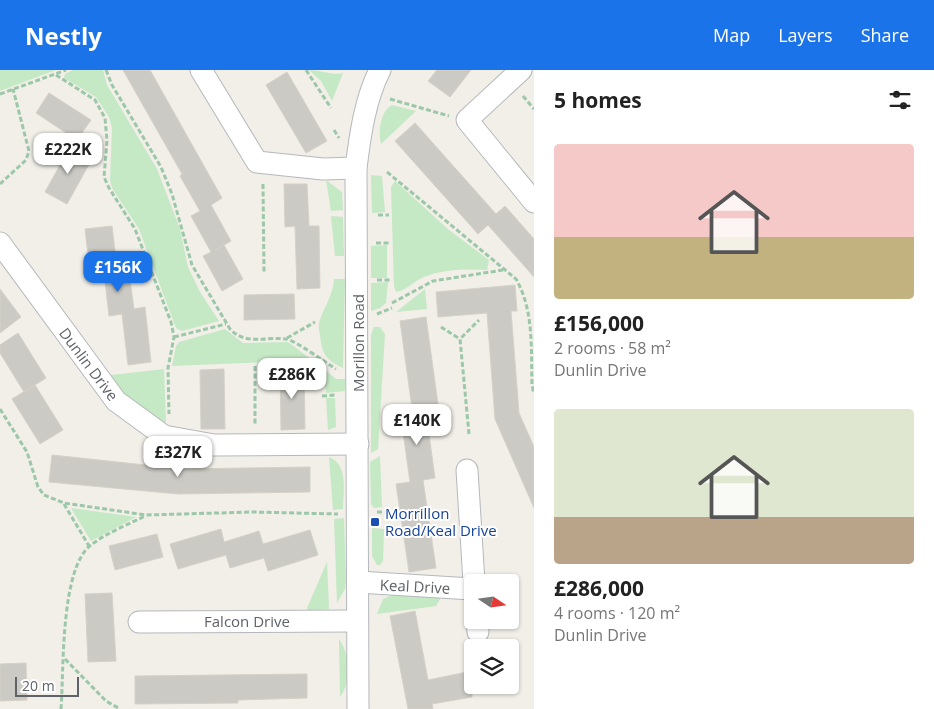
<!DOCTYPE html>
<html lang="en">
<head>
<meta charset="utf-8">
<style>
	body { margin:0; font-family:"Open Sans",sans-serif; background:#f6f6f6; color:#222; height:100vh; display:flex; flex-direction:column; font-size:19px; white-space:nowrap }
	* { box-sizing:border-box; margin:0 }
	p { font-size:16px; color:#767676 }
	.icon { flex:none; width:28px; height:28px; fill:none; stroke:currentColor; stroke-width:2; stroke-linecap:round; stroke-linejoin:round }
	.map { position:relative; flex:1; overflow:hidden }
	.details { display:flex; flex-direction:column; background:#fff; width:400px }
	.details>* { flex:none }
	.needle { width:32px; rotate:103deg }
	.buttons { position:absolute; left:464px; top:504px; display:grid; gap:10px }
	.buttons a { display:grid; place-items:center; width:55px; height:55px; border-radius:5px; background:#fff; box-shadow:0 1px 4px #0004; font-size:25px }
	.scale { position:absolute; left:15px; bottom:12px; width:64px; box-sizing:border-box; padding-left:5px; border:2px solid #5f6368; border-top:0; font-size:14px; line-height:18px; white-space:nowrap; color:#5f6368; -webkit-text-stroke:4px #fff; paint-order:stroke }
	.price { position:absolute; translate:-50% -42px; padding:0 11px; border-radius:10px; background:#fff; color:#222; font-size:16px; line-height:32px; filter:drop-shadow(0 1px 2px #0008) }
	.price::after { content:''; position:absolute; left:50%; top:30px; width:15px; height:11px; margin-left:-8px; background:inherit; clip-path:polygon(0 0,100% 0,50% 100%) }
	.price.on { background:#1a73e8; color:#fff }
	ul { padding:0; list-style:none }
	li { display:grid; align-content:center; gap:10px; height:265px; padding:0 20px }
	li span { display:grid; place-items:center; height:155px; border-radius:5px; color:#555 }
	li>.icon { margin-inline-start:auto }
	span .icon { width:90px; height:90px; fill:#fffc; stroke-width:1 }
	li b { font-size:21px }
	h2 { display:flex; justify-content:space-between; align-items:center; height:60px; padding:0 20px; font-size:21px }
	header { display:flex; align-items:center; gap:30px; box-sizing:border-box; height:70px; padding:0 25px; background:#1a73e8; color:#fff }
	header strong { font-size:24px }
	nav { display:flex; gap:28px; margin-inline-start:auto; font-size:18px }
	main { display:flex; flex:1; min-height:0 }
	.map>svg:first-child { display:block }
	.green { fill:#c5e8c5 }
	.building { fill:#cccac5; stroke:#d6d1c6 }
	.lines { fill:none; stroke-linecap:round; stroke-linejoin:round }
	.street-casing { stroke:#b5b8bc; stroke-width:23 }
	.path { stroke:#9cc7a9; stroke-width:3; stroke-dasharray:5 2.5; stroke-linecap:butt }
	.street { stroke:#fff; stroke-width:21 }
	.transit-dot { fill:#1a4fb4; stroke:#fff; stroke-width:2 }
	.labels { text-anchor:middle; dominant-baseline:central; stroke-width:4; stroke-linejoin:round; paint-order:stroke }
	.street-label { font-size:15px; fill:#5f6368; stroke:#fff }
	.transit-label { font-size:15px; fill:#164399; stroke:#fff; text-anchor:start }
</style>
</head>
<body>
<header>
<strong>Nestly</strong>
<nav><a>Map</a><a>Layers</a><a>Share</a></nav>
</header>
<main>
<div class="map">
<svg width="534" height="639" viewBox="0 0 534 639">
	<rect width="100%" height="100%" fill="#f1efe8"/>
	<!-- green -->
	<g class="green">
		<polygon points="0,0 56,0 0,21"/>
		<polygon points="73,0 103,0 107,15 157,99 180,159 188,197 200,222 219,251 182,261 176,258 139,159 112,118 110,110 112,58 109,47 96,27 64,8 65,4"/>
		<path d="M309 0C321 0 332 6 343 3L332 31 321 11Z"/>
		<path d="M392 35 416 41 381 74C378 61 380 42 392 35Z"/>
		<polygon points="371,105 382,106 385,142 372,143"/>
		<polygon points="326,110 342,122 343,140 331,141"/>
		<path d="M395 111 449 160 489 190 487 200C466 199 444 199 424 207 414 211 407 220 396 222L394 216 391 117Z"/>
		<polygon points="331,146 343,147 344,186 335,186"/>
		<polygon points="387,175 387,208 371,208 371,176"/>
		<path d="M334 209H345L343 298C326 290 322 284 320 265 319 261 318 254 320 250 325 235 333 225 334 209Z"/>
		<polygon points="388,212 386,233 380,238 371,241 371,213"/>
		<polygon points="425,219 427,239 396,242"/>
		<polygon points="374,257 380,257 385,264 378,379 371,383 371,265"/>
		<polygon points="225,259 243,273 288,272 312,290 172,296 176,276 179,272"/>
		<polygon points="323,298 336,309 345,309 345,321 326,323"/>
		<path d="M164 299 166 353C143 344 123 326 111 305Z"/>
		<polygon points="326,328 335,328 336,357 328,360"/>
		<polygon points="380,386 382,437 374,438 371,434 370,392"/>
		<path d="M329 387C349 395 343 422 343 439L333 440Z"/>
		<polygon points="71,438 136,447 91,471"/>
		<polygon points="344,448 346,510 345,519 337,533 334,449"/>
		<polygon points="372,458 384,459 383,491 380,495 377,495 372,486"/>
		<polygon points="327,492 329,539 308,541 307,538"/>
		<polygon points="392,525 437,526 440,529 436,536 377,544 383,529"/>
		<path d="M339 569C350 584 352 611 340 627Z"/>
	</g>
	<!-- building -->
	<g class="building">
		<polygon points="123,0 150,0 222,128 211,135 231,171 215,180 224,175 243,209 222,221 203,186 211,182 191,146 200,141 180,106 182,104"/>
		<polygon points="437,0 471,0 450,27 428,11"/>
		<polygon points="287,2 327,71 306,83 266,15"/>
		<polygon points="49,23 91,50 77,70 36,43"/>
		<polygon points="415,53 496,144 505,136 534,169 534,207 488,155 478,164 395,71"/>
		<polygon points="70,77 92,89 67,134 45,122"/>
		<polygon points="284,114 307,114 309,156 319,156 320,218 297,219 295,156 285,157"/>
		<polygon points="112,156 118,205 129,203 134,239 145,237 151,292 128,295 122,244 109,246 105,211 91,212 85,159"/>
		<polygon points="515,215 517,241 511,241 519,343 534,377 534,438 495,349 487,243 438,247 436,222"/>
		<polygon points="0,219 21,247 0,263"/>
		<polygon points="294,224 295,249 244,250 244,225"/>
		<polygon points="426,247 438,334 425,336 435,408 423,410 436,498 409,502 396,414 410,412 400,340 422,337 412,338 400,251"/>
		<polygon points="18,263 46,308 24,322 0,283 0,275"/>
		<polygon points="224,299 225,359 201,359 200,300"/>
		<polygon points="280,300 304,300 305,359 281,360"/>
		<polygon points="35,315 63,360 40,374 12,329"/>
		<polygon points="52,385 183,399 310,397 310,422 178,424 49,412"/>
		<polygon points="221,459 224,472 259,461 263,474 310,460 318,485 268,501 264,488 230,498 226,485 178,499 170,474"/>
		<polygon points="157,464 163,487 115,500 109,476"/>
		<polygon points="112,523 116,591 88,592 85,524"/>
		<polygon points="415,541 428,610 472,601 472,627 432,634 433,639 408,639 390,546"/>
		<polygon points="26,593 27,630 0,631 0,594"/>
		<polygon points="307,604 307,628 238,630 238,633 135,634 135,606"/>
	</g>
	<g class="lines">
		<!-- street casing -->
		<g class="street-casing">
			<g id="street">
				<polyline points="201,0 257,92 323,99 356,98"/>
				<polyline points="521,0 467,50 534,132"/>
				<polyline points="0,173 116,331 164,366 214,375 358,374"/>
				<polyline points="467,400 474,512"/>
				<polyline points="358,512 472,519"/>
				<polyline points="477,550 478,562"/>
				<polyline points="139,552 356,551"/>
				<path d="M358 639 356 98C360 66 365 29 380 0"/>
			</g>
		</g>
		<!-- path -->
		<g class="path">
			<path d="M106 0 112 15 161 97 172 124 192 195 230 259C246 276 266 266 286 269 295 270 326 293 336 299"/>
			<polyline points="306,0 331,38"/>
			<polyline points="56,5 95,30 105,48 107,71 104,107 109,118 135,159 171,252 174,267 168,298 169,344"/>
			<polyline points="0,24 66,0"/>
			<polyline points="523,26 534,39"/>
			<polyline points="390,29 449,46"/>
			<polyline points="334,60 339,68"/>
			<path d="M387 102 516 209C534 240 531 279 532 315L534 324"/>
			<polyline points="0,114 26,90 29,81 13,19"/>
			<polyline points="263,114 264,202"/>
			<polyline points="378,145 389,145"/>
			<polyline points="376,173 390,173"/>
			<polyline points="377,210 391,210"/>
			<polyline points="392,233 433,211 503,200"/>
			<polyline points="377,244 392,238"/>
			<polyline points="441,257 460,269"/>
			<polyline points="174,267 226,254"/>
			<polyline points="287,268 315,252"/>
			<polyline points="255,296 255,355"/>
			<polyline points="322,326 336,325"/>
			<polyline points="0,339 27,382 38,417 44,425 64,433 146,445 253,442 338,444"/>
			<polyline points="469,364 460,269 479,250"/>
			<polyline points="64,434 89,476"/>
			<polyline points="377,442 386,442"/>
			<polyline points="65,589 106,631 120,639"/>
			<path d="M61 639C64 601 60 498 91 475 106 463 127 455 145 446"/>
		</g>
		<!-- street -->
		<use href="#street" class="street"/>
	</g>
	<!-- markers -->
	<rect class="transit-dot" x="370" y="447" width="10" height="10" rx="2.5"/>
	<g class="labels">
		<!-- street labels -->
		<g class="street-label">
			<text transform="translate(358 273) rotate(-90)">Morillon Road</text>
			<text transform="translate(89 294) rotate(53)">Dunlin Drive</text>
			<text transform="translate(415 516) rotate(3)">Keal Drive</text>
			<text x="247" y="551">Falcon Drive</text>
		</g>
		<!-- transit labels -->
		<g class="transit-label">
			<text x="385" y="443">Morrillon<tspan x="385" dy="17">Road/Keal Drive</tspan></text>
		</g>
	</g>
</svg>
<div class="buttons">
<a><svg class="needle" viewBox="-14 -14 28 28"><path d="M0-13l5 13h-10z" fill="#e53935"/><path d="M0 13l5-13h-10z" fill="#767676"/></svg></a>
<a><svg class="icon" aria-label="layers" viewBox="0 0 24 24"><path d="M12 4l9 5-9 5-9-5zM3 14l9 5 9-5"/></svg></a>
</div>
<div class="scale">20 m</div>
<b class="price" style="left:68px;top:105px">£222K</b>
<b class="price on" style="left:118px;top:223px">£156K</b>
<b class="price" style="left:292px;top:330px">£286K</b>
<b class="price" style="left:417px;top:376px">£140K</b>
<b class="price" style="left:178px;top:408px">£327K</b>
</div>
<section class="details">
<h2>5 homes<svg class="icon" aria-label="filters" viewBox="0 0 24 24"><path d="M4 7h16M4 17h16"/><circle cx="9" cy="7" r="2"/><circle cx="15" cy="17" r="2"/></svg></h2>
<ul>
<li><span style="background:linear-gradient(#f6c9c9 60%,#c2b280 0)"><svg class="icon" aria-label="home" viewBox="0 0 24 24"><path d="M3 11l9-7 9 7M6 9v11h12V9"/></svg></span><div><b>£156,000</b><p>2 rooms · 58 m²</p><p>Dunlin Drive</p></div></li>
<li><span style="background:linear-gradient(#dfe7d0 70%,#b9a48a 0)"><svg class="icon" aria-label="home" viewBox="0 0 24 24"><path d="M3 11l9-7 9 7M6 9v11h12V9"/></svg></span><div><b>£286,000</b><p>4 rooms · 120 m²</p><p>Dunlin Drive</p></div></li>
</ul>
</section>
</main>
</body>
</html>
